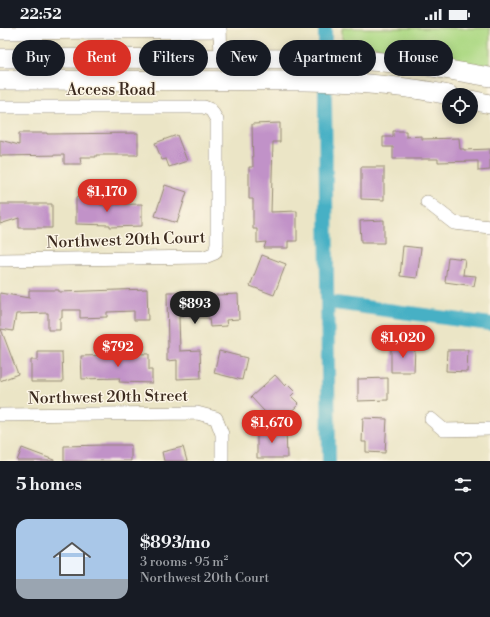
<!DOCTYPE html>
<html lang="en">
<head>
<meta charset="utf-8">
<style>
	body { margin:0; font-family:"Libre Bodoni",serif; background:#242831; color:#f1f3f6; height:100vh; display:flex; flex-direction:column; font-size:15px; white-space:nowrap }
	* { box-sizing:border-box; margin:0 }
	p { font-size:13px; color:#9ea1a6 }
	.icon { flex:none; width:22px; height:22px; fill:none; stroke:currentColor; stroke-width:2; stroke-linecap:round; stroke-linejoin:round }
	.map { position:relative; height:433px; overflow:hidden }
	.side { display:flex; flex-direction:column; background:#171b24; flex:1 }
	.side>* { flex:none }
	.top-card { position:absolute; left:12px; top:12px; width:466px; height:36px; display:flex; gap:8px }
	.controls { position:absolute; left:442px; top:60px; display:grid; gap:8px }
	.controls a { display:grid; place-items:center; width:36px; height:36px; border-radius:50%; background:#171b24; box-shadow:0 2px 10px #0003; font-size:20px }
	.price { position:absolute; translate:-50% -34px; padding:0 9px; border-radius:14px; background:#d93025; color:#fff; font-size:13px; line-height:26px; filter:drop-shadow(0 1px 2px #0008) }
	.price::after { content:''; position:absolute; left:50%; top:24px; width:12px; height:9px; margin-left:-6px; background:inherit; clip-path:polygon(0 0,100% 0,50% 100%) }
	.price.selected { background:#222; color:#fff }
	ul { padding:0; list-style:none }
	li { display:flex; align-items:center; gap:12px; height:100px; padding:0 16px }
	li span { display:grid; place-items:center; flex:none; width:112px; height:80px; border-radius:12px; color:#555 }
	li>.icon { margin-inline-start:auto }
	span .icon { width:48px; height:48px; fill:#fffc; stroke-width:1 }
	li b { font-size:17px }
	h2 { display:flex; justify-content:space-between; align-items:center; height:48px; padding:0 16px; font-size:17px }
	.pill { padding:0 14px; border-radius:18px; background:#171b24; box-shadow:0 2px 10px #0003; font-size:14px; line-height:36px }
	.pill.selected { background:#d93025; color:#fff }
	.status { display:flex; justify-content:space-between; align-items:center; height:28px; padding:0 20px; background:#171b24; direction:ltr }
	.status svg { height:11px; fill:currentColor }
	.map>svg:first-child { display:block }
	.green { fill:#aed985; stroke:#748252 }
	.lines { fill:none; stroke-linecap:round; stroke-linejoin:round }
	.canal { stroke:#46b0c5; stroke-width:14 }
	.building { fill:#c192c8 }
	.street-casing { stroke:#938872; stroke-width:14 }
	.secondary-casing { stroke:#938872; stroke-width:20 }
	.street { stroke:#fff; stroke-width:13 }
	.secondary { stroke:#fff; stroke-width:19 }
	.labels { text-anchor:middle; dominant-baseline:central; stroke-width:3; stroke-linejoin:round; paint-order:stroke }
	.street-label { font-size:16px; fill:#3b2a1e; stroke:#fcf5e5 }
</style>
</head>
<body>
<div class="status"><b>22:52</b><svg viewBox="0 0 49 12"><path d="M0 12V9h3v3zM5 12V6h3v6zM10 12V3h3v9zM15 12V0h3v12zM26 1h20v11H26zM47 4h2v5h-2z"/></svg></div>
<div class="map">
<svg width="490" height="433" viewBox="0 0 490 433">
	<rect width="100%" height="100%" fill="#fcf5e5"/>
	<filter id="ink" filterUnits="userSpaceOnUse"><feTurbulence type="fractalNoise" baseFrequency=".025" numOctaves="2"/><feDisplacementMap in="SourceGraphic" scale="8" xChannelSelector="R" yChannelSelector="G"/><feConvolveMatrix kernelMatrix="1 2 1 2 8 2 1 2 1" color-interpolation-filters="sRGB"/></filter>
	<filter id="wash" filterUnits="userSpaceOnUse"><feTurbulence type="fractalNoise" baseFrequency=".012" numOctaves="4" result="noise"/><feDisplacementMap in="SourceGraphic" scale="16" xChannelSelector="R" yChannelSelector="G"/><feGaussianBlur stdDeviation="0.9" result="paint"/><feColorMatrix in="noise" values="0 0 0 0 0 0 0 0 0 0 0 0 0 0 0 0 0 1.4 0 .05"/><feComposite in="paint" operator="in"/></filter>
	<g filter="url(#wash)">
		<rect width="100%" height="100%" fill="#ebe5c6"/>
		<!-- green -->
		<polygon class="green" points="342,0 490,0 490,45 342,11"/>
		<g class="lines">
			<!-- canal -->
			<g class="canal">
				<polyline points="325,0 325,72 329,433"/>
				<polyline points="328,274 490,296"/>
			</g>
		</g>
		<g id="blocks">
			<!-- building -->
			<g class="building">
				<polygon points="280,95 280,114 273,114 271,184 297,183 297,213 288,213 288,220 264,220 266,214 257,215 257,201 253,201 253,171 249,171 249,139 253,139 252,96"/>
				<polygon points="393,103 406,103 406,109 422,108 422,111 459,110 460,121 464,121 464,122 490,121 490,142 478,143 478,133 438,134 438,131 393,131 393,119 383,119 383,109 393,109"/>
				<polygon points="19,105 47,105 47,106 138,105 138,127 96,127 96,129 80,129 81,136 64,136 64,127 0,128 0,112 19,117"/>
				<polygon points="177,107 187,133 169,139 166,131 162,132 155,115"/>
				<polygon points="361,139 384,139 384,172 361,171"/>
				<polygon points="165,157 187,164 177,195 155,188"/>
				<polygon points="76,169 100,170 100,177 142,176 142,198 110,199 110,197 76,196"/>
				<polygon points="0,176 52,176 52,200 19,200 19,190 0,196"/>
				<polygon points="384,192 384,215 361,215 360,193"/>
				<polygon points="403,218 421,220 417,250 400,248"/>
				<polygon points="262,227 286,236 274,267 250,258"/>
				<polygon points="448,229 465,231 463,247 476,248 474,258 445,254"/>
				<polygon points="147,261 148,292 134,292 134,283 107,284 107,289 80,290 80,282 62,282 62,290 60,290 60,302 48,302 48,285 16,286 13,303 1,301 18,346 0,353 0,265 29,270 29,262 59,262 59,264"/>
				<polygon points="167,264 199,264 199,268 238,266 239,291 226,292 227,298 210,299 209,290 179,289 180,323 200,322 201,350 177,351 177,332 167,333 167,320 168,320"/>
				<polygon points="391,319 415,319 414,344 391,344"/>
				<polygon points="447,322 468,322 467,344 446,343"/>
				<polygon points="219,323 247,330 242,352 214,345"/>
				<polygon points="38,324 62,324 63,354 31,354 31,332 38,332"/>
				<polygon points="116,325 149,326 149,342 152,342 152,355 119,354 120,350 82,351 81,328 116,327"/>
				<polygon points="275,347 285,358 287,356 295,364 291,368 299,376 277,397 251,369"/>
				<polygon points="388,350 388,372 358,373 358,351"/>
				<polygon points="363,390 387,391 385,425 366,424 366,414 362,414"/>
				<polygon points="257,401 286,401 287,430 257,430"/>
				<polygon points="104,417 131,417 131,433 64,433 64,418"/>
				<polygon points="183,419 187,433 164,433 162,424"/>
				<polygon points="22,420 54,432 54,433 17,433"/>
			</g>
		</g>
	</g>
	<g filter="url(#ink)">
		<use href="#blocks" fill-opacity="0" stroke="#938872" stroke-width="1"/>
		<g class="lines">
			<!-- street casing -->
			<g class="street-casing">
				<g id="street">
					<polyline points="220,0 221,30"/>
					<polyline points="0,5 220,3"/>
					<polyline points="0,79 204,79 211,82 217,92 217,215 215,225 205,229 0,232"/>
					<polyline points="427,174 454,195 490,199"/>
					<polyline points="0,387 197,385 216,390 222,406 222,433"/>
					<polyline points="431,391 444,402 490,401"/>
				</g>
			</g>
			<!-- secondary casing -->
			<g class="secondary-casing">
				<g id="secondary">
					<polyline points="0,30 345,31 420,37 490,49"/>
					<path d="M0 52 305 53C353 54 402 57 449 67"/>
					<polyline points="471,72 490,76"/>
				</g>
			</g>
			<!-- street -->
			<use href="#street" class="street"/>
			<!-- secondary -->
			<use href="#secondary" class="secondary"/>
		</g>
	</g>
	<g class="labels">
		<!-- street labels -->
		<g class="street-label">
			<text x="111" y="62">Access Road</text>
			<text transform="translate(126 212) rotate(-2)">Northwest 20th Court</text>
			<text transform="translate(108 369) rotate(-1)">Northwest 20th Street</text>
		</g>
	</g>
</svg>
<div class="controls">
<a><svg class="icon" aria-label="locate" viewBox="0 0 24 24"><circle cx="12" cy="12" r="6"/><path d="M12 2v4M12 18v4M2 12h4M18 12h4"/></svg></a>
</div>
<b class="price" style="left:107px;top:185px">$1,170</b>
<b class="price selected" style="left:195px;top:297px">$893</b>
<b class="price" style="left:403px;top:331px">$1,020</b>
<b class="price" style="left:118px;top:340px">$792</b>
<b class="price" style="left:272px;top:416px">$1,670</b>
<div class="top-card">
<a class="pill">Buy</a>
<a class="pill selected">Rent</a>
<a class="pill">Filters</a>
<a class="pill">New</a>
<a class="pill">Apartment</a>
<a class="pill">House</a>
</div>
</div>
<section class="side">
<h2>5 homes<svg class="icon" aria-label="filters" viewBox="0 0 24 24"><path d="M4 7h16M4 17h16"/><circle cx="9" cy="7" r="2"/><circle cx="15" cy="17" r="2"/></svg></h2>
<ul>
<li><span style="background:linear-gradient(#a9c7e8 75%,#9aa5b1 0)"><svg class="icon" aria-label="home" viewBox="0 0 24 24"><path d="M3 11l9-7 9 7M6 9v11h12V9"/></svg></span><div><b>$893/mo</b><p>3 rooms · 95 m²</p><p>Northwest 20th Court</p></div><svg class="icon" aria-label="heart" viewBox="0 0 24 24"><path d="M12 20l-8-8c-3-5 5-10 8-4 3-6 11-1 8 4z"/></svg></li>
</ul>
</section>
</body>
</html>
